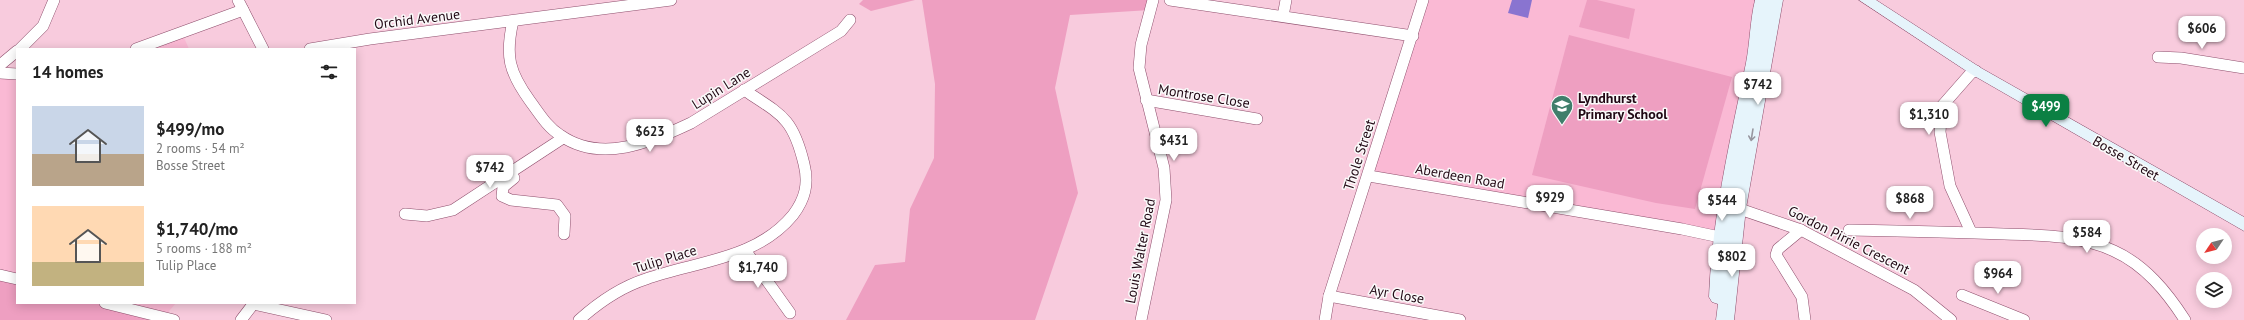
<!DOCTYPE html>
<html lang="en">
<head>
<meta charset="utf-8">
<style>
	body { margin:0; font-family:"PT Sans",sans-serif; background:#f6f6f6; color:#222; height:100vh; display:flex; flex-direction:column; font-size:15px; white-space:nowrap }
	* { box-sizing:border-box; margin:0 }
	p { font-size:13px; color:#767676 }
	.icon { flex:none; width:22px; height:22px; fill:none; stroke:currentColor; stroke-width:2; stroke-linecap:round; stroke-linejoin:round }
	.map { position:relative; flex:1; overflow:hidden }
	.side { position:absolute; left:16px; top:48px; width:340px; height:256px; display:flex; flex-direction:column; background:#fff; border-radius:0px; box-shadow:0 2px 10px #0003 }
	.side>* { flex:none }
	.needle { width:26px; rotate:235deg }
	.tools { position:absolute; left:2196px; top:228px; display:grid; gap:8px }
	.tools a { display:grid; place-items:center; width:36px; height:36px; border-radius:50%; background:#fff; box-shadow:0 2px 10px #0003; font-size:20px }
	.price { position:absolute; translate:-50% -34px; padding:0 9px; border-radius:8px; background:#fff; color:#222; font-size:13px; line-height:26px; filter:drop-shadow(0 1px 2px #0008) }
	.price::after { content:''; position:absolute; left:50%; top:24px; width:12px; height:9px; margin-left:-6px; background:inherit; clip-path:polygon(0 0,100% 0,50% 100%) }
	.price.current { background:#0b8043; color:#fff }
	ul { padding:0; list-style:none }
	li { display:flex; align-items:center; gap:12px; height:100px; padding:0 16px }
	li span { display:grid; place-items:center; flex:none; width:112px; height:80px; border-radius:0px; color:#555 }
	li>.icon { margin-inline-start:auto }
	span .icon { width:48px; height:48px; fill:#fffc; stroke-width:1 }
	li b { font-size:17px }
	h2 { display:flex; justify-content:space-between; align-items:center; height:48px; padding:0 16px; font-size:17px }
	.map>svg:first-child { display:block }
	.built { fill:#fab9d4 }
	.green { fill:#ee9fc1 }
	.water { fill:#8974d0 }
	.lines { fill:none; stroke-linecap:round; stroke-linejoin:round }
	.street-casing { stroke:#8e4e6c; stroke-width:12 }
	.secondary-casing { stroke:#8e4e6c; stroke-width:1 }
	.street { stroke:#fff; stroke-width:11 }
	.secondary { fill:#e6f4fb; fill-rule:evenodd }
	.oneway { stroke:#97969f }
	.labels { text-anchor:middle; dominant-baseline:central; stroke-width:3; stroke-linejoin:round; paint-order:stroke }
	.street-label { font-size:14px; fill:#210814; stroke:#fafafa }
	.poi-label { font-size:14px; font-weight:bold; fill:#210814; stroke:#fafafa; text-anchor:start }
</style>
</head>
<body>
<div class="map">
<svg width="2244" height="320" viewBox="0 0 2244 320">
	<rect width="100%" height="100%" fill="#f8cbdd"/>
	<!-- built -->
	<g class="built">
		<polygon points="1424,0 1762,0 1722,238 1369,176"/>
		<polygon points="182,33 189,49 137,49"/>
		<polygon points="0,71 17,73 17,279 0,274"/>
		<polygon points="110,303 176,303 164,317"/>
	</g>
	<!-- green -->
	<g class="green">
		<polygon points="863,0 915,0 871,11 859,4"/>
		<polygon points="922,0 1153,0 1150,10 1070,15 1055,88 1078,193 1035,320 846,320 875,265 905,262 910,209 934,158 935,84"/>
		<polygon points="1587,0 1597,0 1635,9 1629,39 1579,27"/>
		<polygon points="1569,35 1732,77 1695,209 1656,203 1532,175"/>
		<polygon points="0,274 17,279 17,303 110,303 161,320 0,320"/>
	</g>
	<!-- water -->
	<polygon class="water" points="1512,0 1532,0 1528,18 1508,13"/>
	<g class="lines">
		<!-- street casing -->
		<g class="street-casing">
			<g id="street">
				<polyline points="238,0 263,49"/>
				<polyline points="1170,0 1413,36"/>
				<polyline points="1283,16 1286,0"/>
				<path d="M513 21C505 56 509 72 530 101 539 113 547 127 560 135 601 164 651 142 691 123L841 31 850 20"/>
				<polyline points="20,49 43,26 54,0"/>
				<polyline points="136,49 243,10"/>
				<polyline points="310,49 370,39 671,0"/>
				<polyline points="2158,57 2181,58 2244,68"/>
				<polyline points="0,65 17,51"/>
				<polyline points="0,73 17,74"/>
				<polyline points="1146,100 1257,119"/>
				<polyline points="1369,176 1682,229 1729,239"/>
				<polyline points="514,178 503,187 502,196 511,200 557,205 565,216 564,234"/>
				<polyline points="1731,206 1801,230 1914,290 1951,320"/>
				<polyline points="405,214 427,216 453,210 563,138"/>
				<polyline points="1801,230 1778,249 1776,255 1802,297 1805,320"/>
				<path d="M1849 230C1901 231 1952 232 2004 234 2041 235 2080 235 2114 251 2145 265 2167 292 2185 320"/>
				<polyline points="1971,232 1950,186 1940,132 1942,106 1971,73 1976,71"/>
				<polyline points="745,250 790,313"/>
				<polyline points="0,275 17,279"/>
				<polyline points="1962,295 2024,320"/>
				<polyline points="1329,296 1460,320"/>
				<polyline points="105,303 174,320"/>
				<polyline points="253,304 326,320"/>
				<polyline points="241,320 254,303"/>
				<path d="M579 320C598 303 621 287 646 279 696 261 756 260 793 215 805 199 809 184 804 164 793 118 782 115 744 90"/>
				<polyline points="1141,320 1166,200 1164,168 1139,68 1141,45 1153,0"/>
				<polyline points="1325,320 1329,296 1423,0"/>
			</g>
		</g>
		<!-- secondary casing -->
		<g class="secondary-casing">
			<g id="secondary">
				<path d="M1755 0H1769L1767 13 1769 0H1783L1746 208 1734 320H1716L1718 304 1712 302 1709 297C1712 217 1730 141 1746 63 1750 42 1750 21 1755 0Z"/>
				<polygon points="1859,0 1876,0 1981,68 2244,217 2244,231 1971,74"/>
			</g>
		</g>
		<!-- street -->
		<use href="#street" class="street"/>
		<!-- secondary -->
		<use href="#secondary" class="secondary"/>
	</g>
	<!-- one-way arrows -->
	<defs><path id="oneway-shaft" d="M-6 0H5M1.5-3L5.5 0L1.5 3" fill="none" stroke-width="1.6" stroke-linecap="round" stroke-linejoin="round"/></defs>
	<use class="oneway" href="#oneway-shaft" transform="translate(1752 135) rotate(99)"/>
	<!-- icons -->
	<defs>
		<g id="school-pin" transform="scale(1.15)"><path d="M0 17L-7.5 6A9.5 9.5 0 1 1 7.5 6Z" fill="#3f7e6b" stroke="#fafafa"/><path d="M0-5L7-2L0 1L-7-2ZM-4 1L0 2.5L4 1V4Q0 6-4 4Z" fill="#fff"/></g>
	</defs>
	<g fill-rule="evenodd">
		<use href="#school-pin" x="1562" y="106"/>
	</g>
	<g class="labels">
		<!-- street labels -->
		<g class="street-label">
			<text transform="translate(417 19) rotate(-7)">Orchid Avenue</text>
			<text transform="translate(721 88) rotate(-32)">Lupin Lane</text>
			<text transform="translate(1204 96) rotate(9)">Montrose Close</text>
			<text transform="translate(1359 155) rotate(-72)">Thole Street</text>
			<text transform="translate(2126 158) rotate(30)">Bosse Street</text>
			<text transform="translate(1460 176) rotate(10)">Aberdeen Road</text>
			<text transform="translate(1849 240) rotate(27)">Gordon Pirrie Crescent</text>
			<text transform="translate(1140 251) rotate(-79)">Louis Walter Road</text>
			<text transform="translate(665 259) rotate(-17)">Tulip Place</text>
			<text transform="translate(1397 294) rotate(10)">Ayr Close</text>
		</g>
		<!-- poi labels -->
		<g class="poi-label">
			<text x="1578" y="98">Lyndhurst<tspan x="1578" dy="16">Primary School</tspan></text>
		</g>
	</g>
</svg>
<div class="tools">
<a><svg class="needle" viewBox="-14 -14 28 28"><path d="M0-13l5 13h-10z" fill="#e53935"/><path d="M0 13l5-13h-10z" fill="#767676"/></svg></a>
<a><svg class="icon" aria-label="layers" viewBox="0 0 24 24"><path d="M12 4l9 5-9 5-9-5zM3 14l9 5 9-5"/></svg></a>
</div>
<b class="price" style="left:2202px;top:50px">$606</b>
<b class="price" style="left:1758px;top:106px">$742</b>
<b class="price current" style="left:2046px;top:128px">$499</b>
<b class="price" style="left:1929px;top:136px">$1,310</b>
<b class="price" style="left:650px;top:153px">$623</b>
<b class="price" style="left:1174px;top:162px">$431</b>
<b class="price" style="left:490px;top:189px">$742</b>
<b class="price" style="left:1550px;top:219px">$929</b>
<b class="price" style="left:1910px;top:220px">$868</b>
<b class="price" style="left:1722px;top:222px">$544</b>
<b class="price" style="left:2087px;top:254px">$584</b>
<b class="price" style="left:1732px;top:278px">$802</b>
<b class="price" style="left:758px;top:289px">$1,740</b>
<b class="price" style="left:1998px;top:295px">$964</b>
<section class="side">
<h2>14 homes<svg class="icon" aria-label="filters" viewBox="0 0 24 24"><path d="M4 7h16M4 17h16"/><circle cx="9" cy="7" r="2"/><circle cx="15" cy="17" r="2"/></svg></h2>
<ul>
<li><span style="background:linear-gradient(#c9d6e8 60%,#b9a48a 0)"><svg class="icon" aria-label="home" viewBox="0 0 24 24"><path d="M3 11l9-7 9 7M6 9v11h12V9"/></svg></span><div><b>$499/mo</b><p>2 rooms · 54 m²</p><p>Bosse Street</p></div></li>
<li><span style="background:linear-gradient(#ffd9b3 70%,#c2b280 0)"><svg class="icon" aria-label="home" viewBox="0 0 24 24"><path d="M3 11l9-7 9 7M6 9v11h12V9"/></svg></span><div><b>$1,740/mo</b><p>5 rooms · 188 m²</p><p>Tulip Place</p></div></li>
</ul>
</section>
</div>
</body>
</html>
